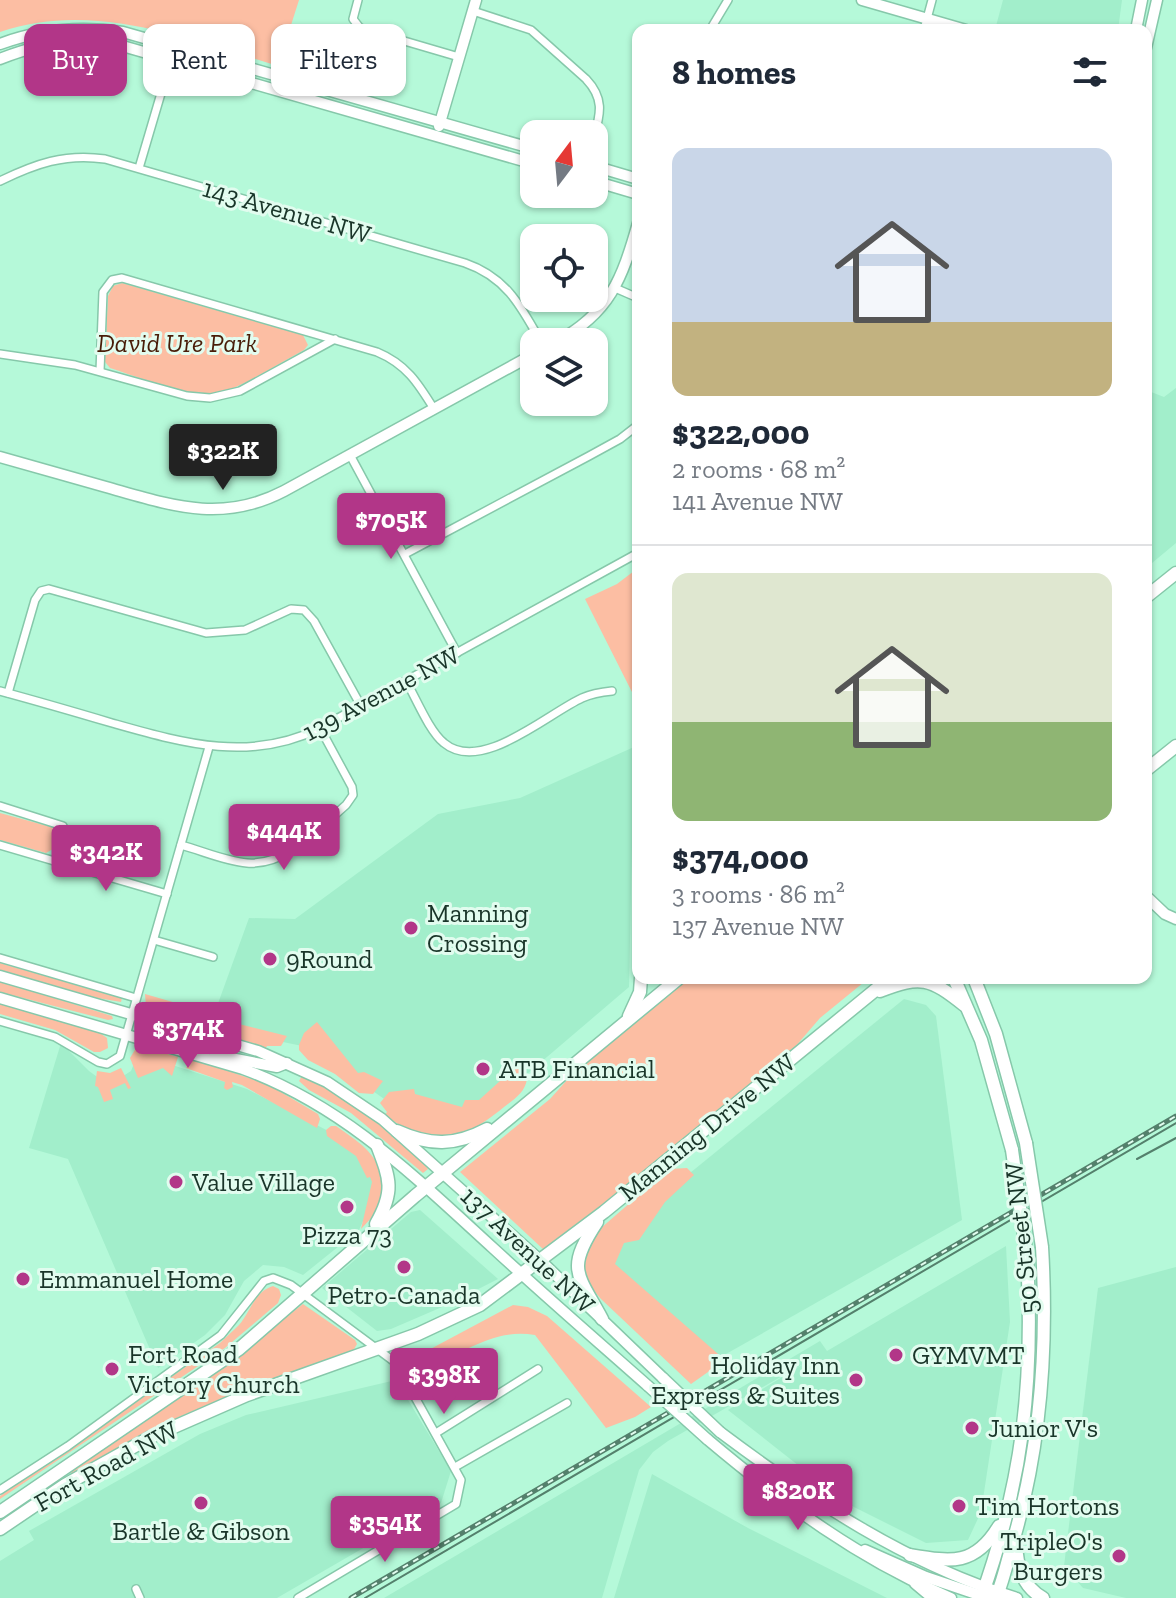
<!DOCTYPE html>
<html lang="en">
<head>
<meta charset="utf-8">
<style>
	body { margin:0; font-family:"Zilla Slab",serif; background:#f6f6f7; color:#1f2937; height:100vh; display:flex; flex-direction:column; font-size:30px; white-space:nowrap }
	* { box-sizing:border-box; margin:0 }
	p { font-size:26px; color:#747a83 }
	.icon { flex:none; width:44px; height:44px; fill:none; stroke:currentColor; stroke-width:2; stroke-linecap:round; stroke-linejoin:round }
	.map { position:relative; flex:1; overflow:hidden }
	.side { position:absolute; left:632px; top:24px; width:520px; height:960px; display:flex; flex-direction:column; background:#fff; border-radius:16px; box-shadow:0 2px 6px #0004 }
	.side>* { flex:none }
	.hud { position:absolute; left:24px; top:24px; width:488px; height:72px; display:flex; gap:16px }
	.needle { width:52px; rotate:16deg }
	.tools { position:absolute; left:520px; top:120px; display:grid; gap:16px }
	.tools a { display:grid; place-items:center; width:88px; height:88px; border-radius:16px; background:#fff; box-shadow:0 2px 6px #0004; font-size:40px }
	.price { position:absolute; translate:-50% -68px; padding:0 18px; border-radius:8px; background:#b23688; color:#fff; font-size:26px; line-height:52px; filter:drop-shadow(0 2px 4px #0008) }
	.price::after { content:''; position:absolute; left:50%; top:48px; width:24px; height:18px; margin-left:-12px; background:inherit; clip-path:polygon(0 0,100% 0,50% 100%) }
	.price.selected { background:#222; color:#fff }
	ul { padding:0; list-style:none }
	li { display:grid; align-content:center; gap:16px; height:424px; padding:0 40px }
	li+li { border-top:2px solid #e0e1e3 }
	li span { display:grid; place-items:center; height:248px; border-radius:16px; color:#555 }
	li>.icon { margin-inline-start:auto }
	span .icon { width:144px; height:144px; fill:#fffc; stroke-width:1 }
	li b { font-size:34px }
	h2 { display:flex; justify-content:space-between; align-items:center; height:96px; padding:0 40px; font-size:34px }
	.chip { padding:0 28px; border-radius:16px; background:#fff; box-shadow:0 2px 6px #0004; font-size:28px; line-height:72px }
	.chip.selected { background:#b23688; color:#fff }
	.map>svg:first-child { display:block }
	.built { fill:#a2eecb }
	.green { fill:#fcbea3 }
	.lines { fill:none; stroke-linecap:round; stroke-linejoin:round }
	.street-casing { stroke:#86c8aa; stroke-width:10 }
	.secondary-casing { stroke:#86c8aa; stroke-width:13 }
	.primary-casing { stroke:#86c8aa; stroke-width:15 }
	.street { stroke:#fff; stroke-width:7 }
	.secondary { stroke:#fff; stroke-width:10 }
	.primary { stroke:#fff; stroke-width:12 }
	.tram { stroke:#54806c; stroke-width:2 }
	.rail-casing { stroke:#54806c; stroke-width:5 }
	.rail { stroke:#e2fcef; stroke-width:2; stroke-dasharray:6; stroke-linecap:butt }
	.secondary-bridge-casing { stroke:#86c8aa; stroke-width:13; stroke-linecap:butt }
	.primary-bridge-casing { stroke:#86c8aa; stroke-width:15; stroke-linecap:butt }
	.secondary-bridge { stroke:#fff; stroke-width:10 }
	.primary-bridge { stroke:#fff; stroke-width:12 }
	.poi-dot { fill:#b23688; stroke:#e2fcef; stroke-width:3 }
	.labels { text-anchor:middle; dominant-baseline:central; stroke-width:6; stroke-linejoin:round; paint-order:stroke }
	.street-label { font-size:26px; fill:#193529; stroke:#e2fcef }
	.park-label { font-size:26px; font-style:italic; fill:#481c07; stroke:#e2fcef }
	.poi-label { font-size:26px; fill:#193529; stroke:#e2fcef; text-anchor:start }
</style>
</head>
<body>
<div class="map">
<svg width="1176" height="1598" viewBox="0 0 1176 1598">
	<rect width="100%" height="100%" fill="#b5f9d9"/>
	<!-- built -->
	<g class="built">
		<polygon points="1003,0 1122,0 1118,30 1012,30 996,26"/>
		<polygon points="1176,388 1176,543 1146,568 1146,390 1164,397"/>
		<polygon points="634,747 629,987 472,1121 387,1101 312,1048 283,1042 212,1020 249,918 295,919 438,814 520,798"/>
		<polygon points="904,999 926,1005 936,1016 962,1220 696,1371 610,1290 604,1243"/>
		<polygon points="61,1043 89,1071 100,1079 120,1078 131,1071 138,1054 247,1089 336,1135 369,1166 373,1182 370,1206 359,1230 303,1275 284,1267 263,1265 244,1281 225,1315 205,1335 158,1368 68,1159 29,1148"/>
		<polygon points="420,1210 498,1279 449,1304 391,1329 377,1331 322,1288 411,1212"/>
		<polygon points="1006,1246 1010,1322 981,1512 968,1540 926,1543 846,1503 728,1410 812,1359 668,1441 653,1452 639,1470 602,1598 384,1598 820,1341 827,1351"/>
		<polygon points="1176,1267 1176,1598 1126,1598 1083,1588 1064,1566 1098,1288"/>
		<polygon points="396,1380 451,1471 441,1503 277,1598 0,1598 0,1561 34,1540 29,1531 200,1434 246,1415"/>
		<polygon points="652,1474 748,1528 887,1598 614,1598"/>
	</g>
	<!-- green -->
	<g class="green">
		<path d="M0 0H299L278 66C188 39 94 0 0 32Z"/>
		<path d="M122 283 303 335 308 345 304 350C278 364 252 381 226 391 196 402 140 377 110 368L105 362 108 296 113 286Z"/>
		<polygon points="638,568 638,704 585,599 617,584"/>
		<path d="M0 813 55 828 60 832C60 842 55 849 46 853L0 840Z"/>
		<polygon points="0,963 122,998 121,1002 86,996 0,971"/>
		<polygon points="685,978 869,978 820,1018 795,1047 565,1236 544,1250 460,1172 550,1099 585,1060"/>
		<polygon points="0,981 112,1016 113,1019 108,1020 0,992"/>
		<polygon points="145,994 214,1014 223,1020 287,1036 281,1046 267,1046 265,1049 158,1017 146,1006"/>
		<polygon points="0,1003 97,1031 107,1038 108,1048 100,1052 94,1052 55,1030 0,1014"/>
		<polygon points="317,1022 358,1073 364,1072 383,1081 373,1094 359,1093 335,1074 308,1060 299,1050 299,1045 304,1033"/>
		<polygon points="141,1046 178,1057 172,1076 163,1068 138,1078 130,1058 136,1048"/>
		<polygon points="191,1058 269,1085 318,1114 320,1119 317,1128 242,1085 232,1082 233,1087 227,1090 224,1088 225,1082 186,1068"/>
		<path d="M519 1064 527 1079C525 1093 514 1099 504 1107 460 1143 433 1151 385 1115L387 1112 380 1103 389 1092 414 1089 415 1094 462 1107 465 1100H479Z"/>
		<polygon points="121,1068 131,1088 128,1089 125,1083 110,1090 113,1099 104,1102 98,1087 95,1086 97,1071 110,1073"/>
		<path d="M302 1076C341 1093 403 1134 428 1169L423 1173 351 1113 309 1090 299 1081Z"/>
		<path d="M331 1126H336C366 1147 375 1152 387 1187L375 1214 361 1229 372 1182 370 1177 367 1178 356 1156 327 1136 326 1130Z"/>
		<polygon points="687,1168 694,1175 665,1202 639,1240 624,1243 615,1264 725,1360 691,1384 601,1299 590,1286 581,1258 593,1235 669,1169"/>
		<path d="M273 1286 279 1289 281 1295 278 1303 225 1348 0 1499V1496L220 1343C226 1337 233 1331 239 1325 251 1311 254 1292 273 1286Z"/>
		<polygon points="303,1304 355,1340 357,1344 353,1351 245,1390 181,1416 72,1475 71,1472 209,1377"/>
		<path d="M513 1305 528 1307 547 1316 651 1407 635 1417 606 1428 535 1335C509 1331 490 1338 467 1349L470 1355 429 1375 427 1380 434 1392 423 1396 408 1369V1361Z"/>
	</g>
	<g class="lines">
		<!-- street casing -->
		<g class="street-casing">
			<g id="street">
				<polyline points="358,0 353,19 360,28 459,57"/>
				<path d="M473 11 531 30 586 79C604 98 601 113 594 136"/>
				<polyline points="710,30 728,0"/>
				<polyline points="924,30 932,0"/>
				<polyline points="139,168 175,46"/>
				<path d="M0 181C35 164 65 153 105 159L465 263C506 277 521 306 541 342"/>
				<polyline points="615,288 638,298"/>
				<polyline points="0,354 75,365 187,396 210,398 240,391 335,339"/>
				<path d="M100 371 103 292 112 280 122 278 377 352C406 364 418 383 434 409"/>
				<polyline points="350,455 457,653"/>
				<polyline points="405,554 589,456 620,439 638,425"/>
				<path d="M406 681C416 698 429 731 444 743 481 774 547 714 582 698 591 694 602 692 612 691"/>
				<path d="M0 691C37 701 75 712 112 723 183 743 250 763 320 728L638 553"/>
				<polyline points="8,693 35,600 41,591 49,589 206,633 245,630 291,609 304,610 314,621 361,706"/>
				<polyline points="0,806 63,826 67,838 54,861"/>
				<polyline points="0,845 167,894"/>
				<path d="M181 845C203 851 225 861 247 863 287 866 319 828 346 805L353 795 352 787 320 728"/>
				<polyline points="154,940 213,957"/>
				<polyline points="0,958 136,998"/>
				<polyline points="0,1021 55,1037 98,1062 107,1064 120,1056 209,747"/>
				<polyline points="436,1433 538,1369"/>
				<polyline points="455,1467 567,1403"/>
				<polyline points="0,1490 68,1446 221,1335 264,1281 273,1278 291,1285 396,1363 461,1480 456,1504 298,1598"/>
				<polyline points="136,1589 140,1598"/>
			</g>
		</g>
		<!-- secondary casing -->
		<g class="secondary-casing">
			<g id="secondary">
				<polyline points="862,0 966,30"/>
				<polyline points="1136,30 1142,0"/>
				<path d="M0 44C40 29 81 26 123 32L534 149"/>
				<polyline points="1146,48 1157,0"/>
				<path d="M0 59C38 43 78 38 119 45L534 164"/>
				<polyline points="439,126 476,0"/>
				<polyline points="594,166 638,179"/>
				<polyline points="594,181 638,194"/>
				<path d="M556 342C610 313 622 279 638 223"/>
				<path d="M0 457C35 467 71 477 106 487 170 505 221 524 284 491L534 354"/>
				<polyline points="1146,896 1165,914 1176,919"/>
				<polyline points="0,976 258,1051 327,1082 382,1119 541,1261 663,1378"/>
				<path d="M0 998 243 1069C344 1106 415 1177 493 1248 544 1295 596 1340 648 1386"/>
				<polyline points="215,1055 277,1067 287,1063"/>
				<path d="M720 1432C812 1501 906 1564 1017 1598"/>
				<path d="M707 1439C783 1503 860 1560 951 1598"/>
				<polyline points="865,1550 926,1577 982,1596 988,1596"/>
			</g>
		</g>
		<!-- primary casing -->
		<g class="primary-casing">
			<g id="primary">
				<polyline points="1146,597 1176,573"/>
				<polyline points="1146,770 1176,746"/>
				<polyline points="954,978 981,1040 1012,1150"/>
				<polyline points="974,978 996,1034 1026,1143"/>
				<path d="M880 991C921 975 930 978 964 1005"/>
				<polyline points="629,1016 640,992 641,978"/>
				<path d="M397 1131C430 1146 455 1146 487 1129"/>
				<path d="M597 1222C565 1270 578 1274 602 1319"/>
				<path d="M376 1224C395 1191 390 1179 377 1145"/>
				<polyline points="0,1512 239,1349 415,1196 679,978"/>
				<polyline points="0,1529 65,1485 151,1437 247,1395 418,1334 480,1305 604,1212 890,978"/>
				<path d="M1016 1543C1017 1566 1022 1586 1043 1598"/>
				<path d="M910 1555C952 1562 975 1566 999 1526"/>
				<polyline points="916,1583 934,1598"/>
				<path d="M981 1598C1023 1481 1034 1381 1027 1257"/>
				<path d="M996 1598C1003 1581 1007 1563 1012 1545 1041 1448 1048 1348 1042 1247"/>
			</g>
		</g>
		<!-- street -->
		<use href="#street" class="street"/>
		<!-- secondary -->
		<use href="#secondary" class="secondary"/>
		<!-- primary -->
		<use href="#primary" class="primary"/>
		<!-- tram -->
		<g class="tram">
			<polyline points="1137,1159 1176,1138"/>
			<polyline points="365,1598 1176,1123"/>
		</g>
		<!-- rail casing -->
		<g class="rail-casing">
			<polyline id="rail" points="351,1598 1176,1116"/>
		</g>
		<!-- rail -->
		<use href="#rail" class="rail"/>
		<!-- secondary-bridge casing -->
		<g class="secondary-bridge-casing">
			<g id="secondary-bridge">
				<polyline points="663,1378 720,1432"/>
				<polyline points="648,1386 707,1439"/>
			</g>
		</g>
		<!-- primary-bridge casing -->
		<g class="primary-bridge-casing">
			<g id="primary-bridge">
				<polyline points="1026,1143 1042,1247"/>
				<polyline points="1012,1150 1027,1257"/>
			</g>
		</g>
		<!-- secondary-bridge -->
		<use href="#secondary-bridge" class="secondary-bridge"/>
		<!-- primary-bridge -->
		<use href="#primary-bridge" class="primary-bridge"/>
	</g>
	<!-- markers -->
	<g class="poi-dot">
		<circle cx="411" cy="928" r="8"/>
		<circle cx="270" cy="959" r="8"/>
		<circle cx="483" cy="1069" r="8"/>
		<circle cx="176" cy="1182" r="8"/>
		<circle cx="347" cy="1207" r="8"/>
		<circle cx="404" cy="1267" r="8"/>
		<circle cx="23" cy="1279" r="8"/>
		<circle cx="896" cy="1355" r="8"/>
		<circle cx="112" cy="1369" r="8"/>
		<circle cx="856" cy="1380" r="8"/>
		<circle cx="972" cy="1428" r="8"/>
		<circle cx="201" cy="1503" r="8"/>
		<circle cx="959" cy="1506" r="8"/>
		<circle cx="1119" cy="1556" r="8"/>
	</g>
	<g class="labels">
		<!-- street labels -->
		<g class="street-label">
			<text transform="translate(287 211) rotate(16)">143 Avenue NW</text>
			<text transform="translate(381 693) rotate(-28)">139 Avenue NW</text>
			<text transform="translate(707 1127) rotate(-39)">Manning Drive NW</text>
			<text transform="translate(1021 1238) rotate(-96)">50 Street NW</text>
			<text transform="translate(528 1250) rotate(43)">137 Avenue NW</text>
			<text transform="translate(106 1466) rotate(-29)">Fort Road NW</text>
		</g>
		<!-- park labels -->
		<g class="park-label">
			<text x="177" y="343">David Ure Park</text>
		</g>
		<!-- poi labels -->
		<g class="poi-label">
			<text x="427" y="913">Manning<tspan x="427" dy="30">Crossing</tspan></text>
			<text x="286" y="959">9Round</text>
			<text x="499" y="1069">ATB Financial</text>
			<text x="192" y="1182">Value Village</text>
			<text x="347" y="1235" text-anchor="middle">Pizza 73</text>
			<text x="39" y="1279">Emmanuel Home</text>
			<text x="404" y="1295" text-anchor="middle">Petro-Canada</text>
			<text x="128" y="1354">Fort Road<tspan x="128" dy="30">Victory Church</tspan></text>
			<text x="912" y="1355">GYMVMT</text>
			<text x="840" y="1365" text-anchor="end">Holiday Inn<tspan x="840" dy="30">Express &amp; Suites</tspan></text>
			<text x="988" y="1428">Junior V's</text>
			<text x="975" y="1506">Tim Hortons</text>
			<text x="201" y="1531" text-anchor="middle">Bartle &amp; Gibson</text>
			<text x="1103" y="1541" text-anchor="end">TripleO's<tspan x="1103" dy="30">Burgers</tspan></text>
		</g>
	</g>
</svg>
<div class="tools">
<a><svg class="needle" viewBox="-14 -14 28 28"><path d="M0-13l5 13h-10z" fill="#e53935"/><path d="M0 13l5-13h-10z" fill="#747a83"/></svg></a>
<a><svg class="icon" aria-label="locate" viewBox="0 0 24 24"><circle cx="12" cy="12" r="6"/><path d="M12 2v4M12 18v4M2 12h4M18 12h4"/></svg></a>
<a><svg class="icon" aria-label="layers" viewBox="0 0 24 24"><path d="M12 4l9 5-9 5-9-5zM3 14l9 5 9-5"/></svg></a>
</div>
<b class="price selected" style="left:223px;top:492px">$322K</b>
<b class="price" style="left:391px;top:561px">$705K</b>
<b class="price" style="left:284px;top:872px">$444K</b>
<b class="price" style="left:106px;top:893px">$342K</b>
<b class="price" style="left:188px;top:1070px">$374K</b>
<b class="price" style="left:444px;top:1416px">$398K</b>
<b class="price" style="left:798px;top:1532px">$820K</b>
<b class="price" style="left:385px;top:1564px">$354K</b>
<div class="hud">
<a class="chip selected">Buy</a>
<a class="chip">Rent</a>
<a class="chip">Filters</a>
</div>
<section class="side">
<h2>8 homes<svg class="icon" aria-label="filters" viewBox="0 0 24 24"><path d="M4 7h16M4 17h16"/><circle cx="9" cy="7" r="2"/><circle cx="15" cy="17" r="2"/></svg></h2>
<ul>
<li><span style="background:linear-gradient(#c9d6e8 70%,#c2b280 0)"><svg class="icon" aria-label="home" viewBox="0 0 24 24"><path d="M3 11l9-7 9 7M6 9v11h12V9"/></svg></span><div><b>$322,000</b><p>2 rooms · 68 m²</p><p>141 Avenue NW</p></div></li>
<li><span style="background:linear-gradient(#dfe7d0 60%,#8fb573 0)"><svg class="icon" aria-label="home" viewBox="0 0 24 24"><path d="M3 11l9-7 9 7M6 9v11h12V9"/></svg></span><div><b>$374,000</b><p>3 rooms · 86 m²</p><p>137 Avenue NW</p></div></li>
</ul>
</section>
</div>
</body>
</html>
